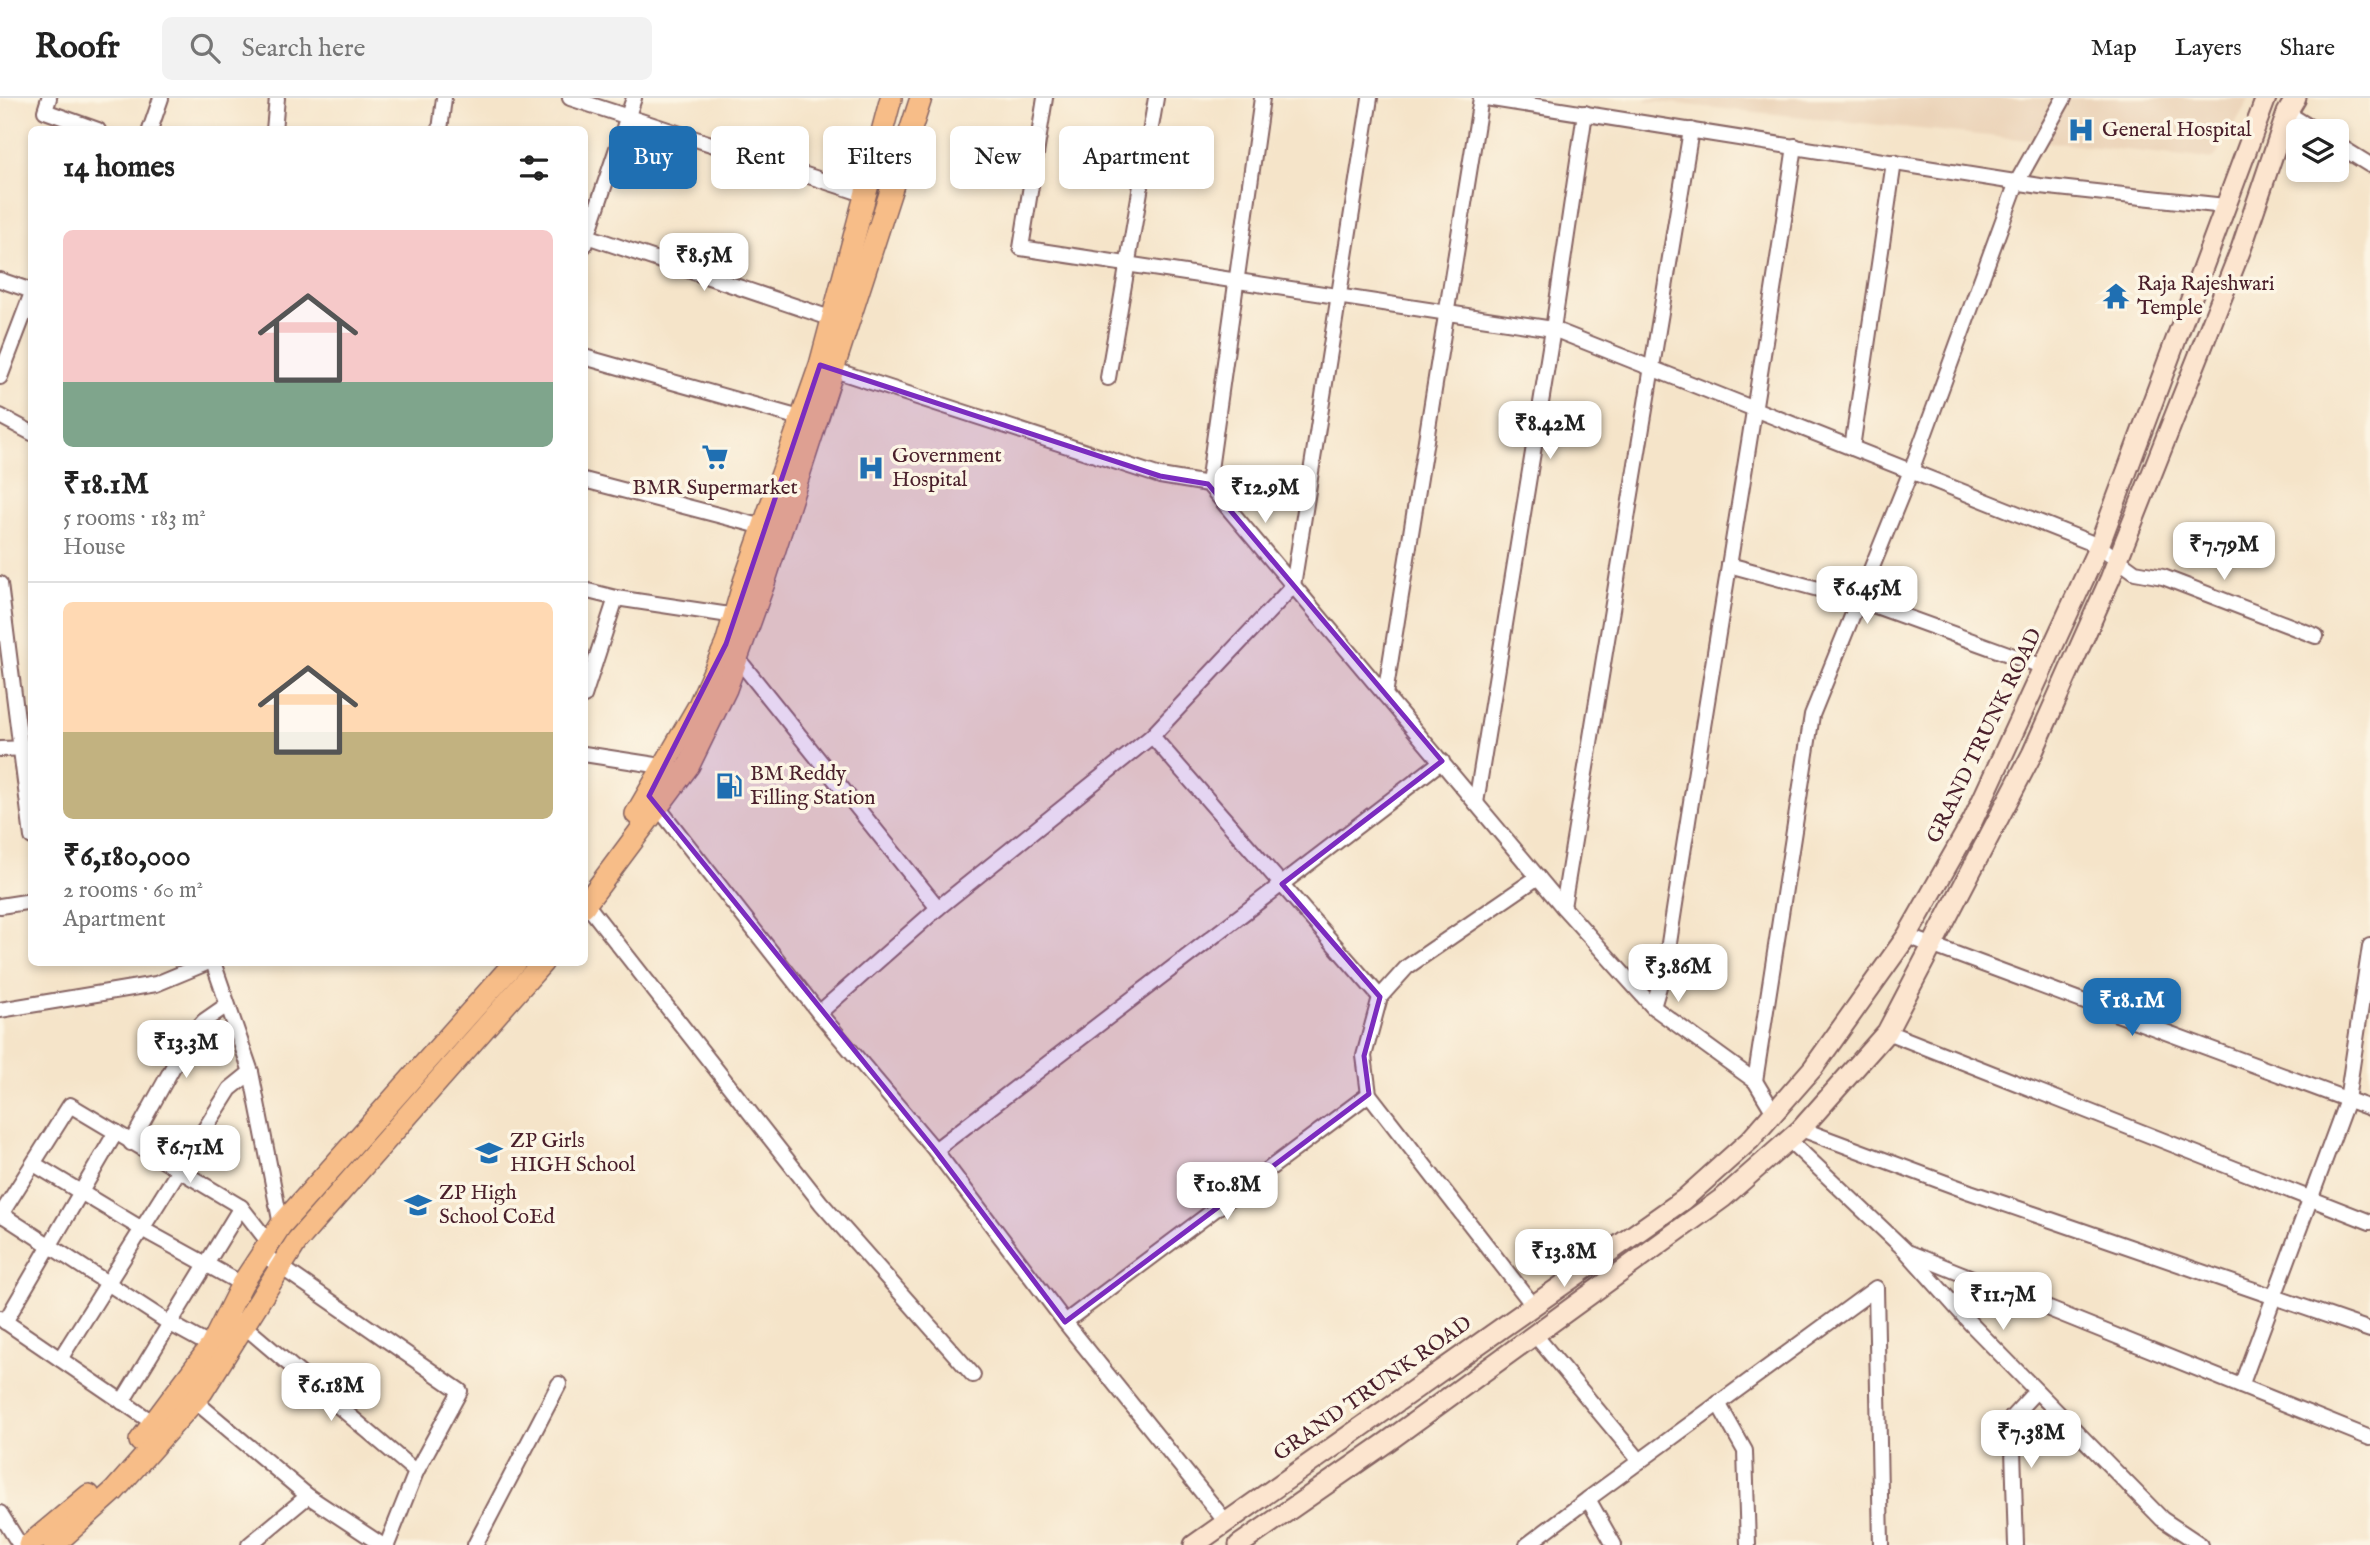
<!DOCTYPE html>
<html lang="en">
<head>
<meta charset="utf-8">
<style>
	body { margin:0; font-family:"IM FELL English",serif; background:#f2f2f2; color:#222; height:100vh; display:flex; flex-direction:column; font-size:26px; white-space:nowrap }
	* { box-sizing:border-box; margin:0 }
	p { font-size:23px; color:#767676 }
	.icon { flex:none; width:38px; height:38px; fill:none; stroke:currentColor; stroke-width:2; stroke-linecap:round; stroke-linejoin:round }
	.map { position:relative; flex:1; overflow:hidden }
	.details { position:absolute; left:28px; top:28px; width:560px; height:840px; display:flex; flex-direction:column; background:#fff; border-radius:10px; box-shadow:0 4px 10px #0003 }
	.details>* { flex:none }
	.top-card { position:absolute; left:609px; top:28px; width:665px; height:63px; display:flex; gap:14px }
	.fabs { position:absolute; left:2286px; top:21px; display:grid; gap:14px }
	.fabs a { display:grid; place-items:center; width:63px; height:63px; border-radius:10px; background:#fff; box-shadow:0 4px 10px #0003; font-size:35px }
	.price { position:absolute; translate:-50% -60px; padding:0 16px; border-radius:14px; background:#fff; color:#222; font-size:23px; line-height:46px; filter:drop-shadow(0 2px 4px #0008) }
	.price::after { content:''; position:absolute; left:50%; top:42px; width:21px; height:16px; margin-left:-10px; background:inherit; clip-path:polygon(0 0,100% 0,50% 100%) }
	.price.active { background:#1f6fb2; color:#fff }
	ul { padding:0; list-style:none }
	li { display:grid; align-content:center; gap:14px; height:371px; padding:0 35px }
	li+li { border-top:2px solid #e0e0e0 }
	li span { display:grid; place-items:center; height:217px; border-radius:10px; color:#555 }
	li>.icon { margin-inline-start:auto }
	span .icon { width:126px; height:126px; fill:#fffc; stroke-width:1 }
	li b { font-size:30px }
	h2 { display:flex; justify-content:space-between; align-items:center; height:84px; padding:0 35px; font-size:30px }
	.chip { padding:0 24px; border-radius:10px; background:#fff; box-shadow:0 4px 10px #0003; font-size:24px; line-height:63px }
	.chip.active { background:#1f6fb2; color:#fff }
	header { display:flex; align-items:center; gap:42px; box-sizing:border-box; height:98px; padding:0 35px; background:#fff; border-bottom:2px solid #e0e0e0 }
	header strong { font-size:33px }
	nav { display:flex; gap:38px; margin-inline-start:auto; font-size:24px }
	.search { width:490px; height:63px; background:#f2f2f2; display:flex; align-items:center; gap:18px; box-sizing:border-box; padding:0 24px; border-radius:10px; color:#767676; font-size:26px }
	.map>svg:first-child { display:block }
	.built { fill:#ebd3b8 }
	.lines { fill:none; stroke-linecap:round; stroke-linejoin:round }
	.street-casing { stroke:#866462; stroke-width:18 }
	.secondary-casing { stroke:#866462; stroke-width:23 }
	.primary-casing { stroke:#866462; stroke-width:24 }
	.street { stroke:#fff; stroke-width:14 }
	.secondary { stroke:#fce5cf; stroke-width:19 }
	.primary { stroke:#f7bd88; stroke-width:21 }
	.marked { fill:#7b2cbf; fill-opacity:0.2; stroke:#7b2cbf; stroke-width:5; stroke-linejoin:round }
	.labels { text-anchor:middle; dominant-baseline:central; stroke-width:7; stroke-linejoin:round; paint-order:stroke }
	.poi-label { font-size:21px; fill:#4a1f2b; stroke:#fcf5e5; text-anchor:start }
	.street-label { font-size:21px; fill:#4a1f2b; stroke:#fcf5e5 }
</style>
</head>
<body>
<header>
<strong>Roofr</strong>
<div class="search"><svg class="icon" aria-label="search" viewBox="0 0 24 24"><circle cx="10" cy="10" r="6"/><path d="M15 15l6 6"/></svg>Search here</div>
<nav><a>Map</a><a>Layers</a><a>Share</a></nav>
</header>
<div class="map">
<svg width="2370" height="1447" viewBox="0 0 2370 1447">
	<rect width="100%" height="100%" fill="#fcf5e5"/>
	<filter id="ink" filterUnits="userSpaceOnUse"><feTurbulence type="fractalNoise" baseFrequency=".0143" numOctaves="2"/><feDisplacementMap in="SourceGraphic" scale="14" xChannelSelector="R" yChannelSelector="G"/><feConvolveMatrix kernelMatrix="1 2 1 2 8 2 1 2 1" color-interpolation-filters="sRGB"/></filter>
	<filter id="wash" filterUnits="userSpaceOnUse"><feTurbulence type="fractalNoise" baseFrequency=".00686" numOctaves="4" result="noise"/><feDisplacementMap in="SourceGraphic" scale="28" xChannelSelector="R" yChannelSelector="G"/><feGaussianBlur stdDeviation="1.57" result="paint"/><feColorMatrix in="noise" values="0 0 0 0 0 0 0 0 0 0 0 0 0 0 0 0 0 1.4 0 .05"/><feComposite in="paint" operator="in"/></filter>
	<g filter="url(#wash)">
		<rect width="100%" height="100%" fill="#f5e4c9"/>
		<!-- built -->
		<polygon class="built" points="1647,0 2250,0 2214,61 1647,3"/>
	</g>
	<g filter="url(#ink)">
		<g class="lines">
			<!-- street casing -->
			<g class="street-casing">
				<g id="street">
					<polyline points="49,0 45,13 98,32"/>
					<polyline points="570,0 867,97"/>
					<polyline points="1045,0 1021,150 1553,231 2099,448 2135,474 2163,479 2316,538"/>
					<polyline points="1486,0 2040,88 2225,108"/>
					<polyline points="2287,15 2316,33"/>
					<polyline points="150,32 161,0"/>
					<polyline points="274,32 277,0"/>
					<polyline points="440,32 444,0"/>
					<polyline points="2336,46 2370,67"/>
					<polyline points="584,137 833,221"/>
					<polyline points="584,148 634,0"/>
					<polyline points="0,182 32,193"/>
					<polyline points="584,259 800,320"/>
					<polyline points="828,270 1160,378 1208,386 1563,809 1653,909 1755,983 1773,1013"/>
					<polyline points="0,279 32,195"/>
					<polyline points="1108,280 1156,0"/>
					<polyline points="0,318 32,335"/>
					<polyline points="1852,350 1894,64"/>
					<polyline points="584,382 764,429"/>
					<polyline points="1208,386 1262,0"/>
					<polyline points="1729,467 1859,502 2044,569"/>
					<polyline points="0,486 32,739"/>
					<polyline points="584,492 616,500 736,518"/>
					<polyline points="734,556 938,810 1152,638 1380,899"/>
					<polyline points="1385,597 1481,0"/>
					<polyline points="584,598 616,500"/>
					<polyline points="1152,638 1293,488 1370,0"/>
					<polyline points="0,651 32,650"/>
					<polyline points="584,656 662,668"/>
					<polyline points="654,704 819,915 935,1052 1065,1224 1226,1424"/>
					<polyline points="1476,705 1553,231 1585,15"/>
					<polyline points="584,803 821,1105 973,1277"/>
					<polyline points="0,808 32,803"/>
					<polyline points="1563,809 1691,32"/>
					<polyline points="1907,838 2370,1010"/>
					<polyline points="213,864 251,974"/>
					<path d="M1653 909 1666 865C1707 592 1755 321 1795 48"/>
					<polyline points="0,912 156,886 209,864"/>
					<polyline points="819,915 938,810"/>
					<polyline points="1887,934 2370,1124"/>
					<polyline points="1755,983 1812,617 1911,373 2017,84 2064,0"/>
					<polyline points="1801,1031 1970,1094 2370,1232"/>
					<polyline points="1789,1042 1906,1153 1971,1226 2162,1421 2201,1447"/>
					<polyline points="131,1045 189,940 204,923 227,907"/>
					<polyline points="935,1052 1442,663"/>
					<polyline points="34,1066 142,1131 242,1186"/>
					<polyline points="1,1116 169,1225 211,1248"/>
					<polyline points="0,1118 70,1007 241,1109 269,1145"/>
					<polyline points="261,1155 460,1293 416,1374"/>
					<polyline points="1910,1155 2370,1340"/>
					<polyline points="1532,1206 1369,996 1364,958 1380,899 1407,869 1538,779"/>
					<polyline points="0,1220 155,1326"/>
					<polyline points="237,1222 416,1374 387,1447"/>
					<polyline points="5,1224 116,1034"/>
					<polyline points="1065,1224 1369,996"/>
					<polyline points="1535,1237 1640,1363"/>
					<polyline points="60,1261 230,991 251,974 281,1127"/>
					<polyline points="2241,1288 2347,1002 2370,848"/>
					<polyline points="189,1298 308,1398 382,1447"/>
					<polyline points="122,1304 241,1109"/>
					<polyline points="1718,1305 1745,1353 1748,1447"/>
					<polyline points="1588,1401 1876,1190 1881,1447"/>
					<polyline points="0,1415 20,1447"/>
					<polyline points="249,1447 308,1398"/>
					<polyline points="475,1447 559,1286"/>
					<polyline points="1527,1447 1588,1401 1614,1447"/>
					<polyline points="2016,1447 2012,1319 2036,1293"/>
				</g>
			</g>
			<!-- secondary casing -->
			<g class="secondary-casing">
				<g id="secondary">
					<polyline points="1194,1447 1683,1102 1750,1042 1813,970 1907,838 1973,722 2099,448 2266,0"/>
					<polyline points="1239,1447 1387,1344 1724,1099 1801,1031 1887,934 2032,656 2110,481 2241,151 2287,15 2296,0"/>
				</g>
			</g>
			<!-- primary casing -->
			<g class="primary-casing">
				<g id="primary">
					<polyline points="636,716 698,609 726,546 744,484 820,267 891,0"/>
					<polyline points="584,808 689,667 726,591 764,485 921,0"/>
					<polyline points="140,1343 211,1248 242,1186 281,1127 515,864"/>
					<polyline points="29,1447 89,1397"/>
					<polyline points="54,1447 114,1393 202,1294 297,1143 543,864"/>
				</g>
			</g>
			<!-- street -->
			<use href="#street" class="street"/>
			<!-- secondary -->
			<use href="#secondary" class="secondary"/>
			<!-- primary -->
			<use href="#primary" class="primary"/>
		</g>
	</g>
	<!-- marked area -->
	<path class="marked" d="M820 267 1160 378 1208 386 1442 663 1282 786 1380 899 1364 958 1369 996 1065 1224 935 1052 649 698 726 546Z"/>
	<!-- icons -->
	<defs>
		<g id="hospital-bare" transform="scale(2.1)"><path d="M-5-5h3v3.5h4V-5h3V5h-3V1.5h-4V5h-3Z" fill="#1f6fb2" stroke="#fcf5e5" stroke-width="2.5" paint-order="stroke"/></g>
		<g id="temple-bare" transform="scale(2.1)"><path d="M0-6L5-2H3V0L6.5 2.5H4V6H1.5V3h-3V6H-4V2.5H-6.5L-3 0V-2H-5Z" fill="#1f6fb2" stroke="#fcf5e5" stroke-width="2.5" paint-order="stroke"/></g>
		<g id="supermarket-bare" transform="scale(2.1)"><path d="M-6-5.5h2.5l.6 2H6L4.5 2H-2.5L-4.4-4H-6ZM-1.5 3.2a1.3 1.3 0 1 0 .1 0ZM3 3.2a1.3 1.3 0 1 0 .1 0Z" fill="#1f6fb2" stroke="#fcf5e5" stroke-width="2.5" paint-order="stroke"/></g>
		<g id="fuel-bare" transform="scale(2.1)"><path d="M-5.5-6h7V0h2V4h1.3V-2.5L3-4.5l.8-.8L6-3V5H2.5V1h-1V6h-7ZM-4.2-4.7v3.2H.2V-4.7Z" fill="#1f6fb2" stroke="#fcf5e5" stroke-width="2.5" paint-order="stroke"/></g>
		<g id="school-bare" transform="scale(2.1)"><path d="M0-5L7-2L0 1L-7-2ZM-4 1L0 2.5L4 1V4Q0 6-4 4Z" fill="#1f6fb2" stroke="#fcf5e5" stroke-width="2.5" paint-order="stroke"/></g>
	</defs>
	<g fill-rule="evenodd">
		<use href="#hospital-bare" x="2081" y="32"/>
		<use href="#temple-bare" x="2116" y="198"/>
		<use href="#supermarket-bare" x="715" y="359"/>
		<use href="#hospital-bare" x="871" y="370"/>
		<use href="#fuel-bare" x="729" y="688"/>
		<use href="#school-bare" x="489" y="1055"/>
		<use href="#school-bare" x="418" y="1107"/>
	</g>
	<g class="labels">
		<!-- poi labels -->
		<g class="poi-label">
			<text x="2102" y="32">General Hospital</text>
			<text x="2137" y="186">Raja Rajeshwari<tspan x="2137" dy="24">Temple</tspan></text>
			<text x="892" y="358">Government<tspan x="892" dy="24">Hospital</tspan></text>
			<text x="715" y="390" text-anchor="middle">BMR Supermarket</text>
			<text x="750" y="676">BM Reddy<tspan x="750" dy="24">Filling Station</tspan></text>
			<text x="510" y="1043">ZP Girls<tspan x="510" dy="24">HIGH School</tspan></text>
			<text x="439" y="1095">ZP High<tspan x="439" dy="24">School CoEd</tspan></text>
		</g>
		<!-- street labels -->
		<g class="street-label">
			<text transform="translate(1985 638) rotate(-64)">GRAND TRUNK ROAD</text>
			<text transform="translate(1373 1291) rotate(-35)">GRAND TRUNK ROAD</text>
		</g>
	</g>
</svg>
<div class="fabs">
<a><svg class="icon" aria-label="layers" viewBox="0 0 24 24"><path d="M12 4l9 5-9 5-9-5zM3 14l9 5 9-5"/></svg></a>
</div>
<b class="price" style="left:704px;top:195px">₹8.5M</b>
<b class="price" style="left:1550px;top:363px">₹8.42M</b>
<b class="price" style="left:1265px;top:427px">₹12.9M</b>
<b class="price" style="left:2224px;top:484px">₹7.79M</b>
<b class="price" style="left:1867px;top:528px">₹6.45M</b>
<b class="price" style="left:1678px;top:906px">₹3.86M</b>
<b class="price active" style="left:2132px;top:940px">₹18.1M</b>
<b class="price" style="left:186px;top:982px">₹13.3M</b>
<b class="price" style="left:190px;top:1087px">₹6.71M</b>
<b class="price" style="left:1227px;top:1124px">₹10.8M</b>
<b class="price" style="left:1564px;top:1191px">₹13.8M</b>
<b class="price" style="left:2003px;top:1234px">₹11.7M</b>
<b class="price" style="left:331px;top:1325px">₹6.18M</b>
<b class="price" style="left:2031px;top:1372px">₹7.38M</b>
<div class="top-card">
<a class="chip active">Buy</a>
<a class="chip">Rent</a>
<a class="chip">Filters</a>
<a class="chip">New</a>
<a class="chip">Apartment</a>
</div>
<section class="details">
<h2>14 homes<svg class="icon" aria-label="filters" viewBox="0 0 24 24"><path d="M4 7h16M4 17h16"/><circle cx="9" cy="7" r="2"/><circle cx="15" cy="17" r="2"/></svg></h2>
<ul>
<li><span style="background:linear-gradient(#f6c9c9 70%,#7fa58c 0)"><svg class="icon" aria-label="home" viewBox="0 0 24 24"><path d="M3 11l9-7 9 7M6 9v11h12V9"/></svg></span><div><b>₹18.1M</b><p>5 rooms · 183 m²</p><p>House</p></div></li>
<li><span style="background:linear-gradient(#ffd9b3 60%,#c2b280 0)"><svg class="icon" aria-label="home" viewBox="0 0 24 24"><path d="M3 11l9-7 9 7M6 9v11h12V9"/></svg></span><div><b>₹6,180,000</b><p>2 rooms · 60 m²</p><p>Apartment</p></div></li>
</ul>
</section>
</div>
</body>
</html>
